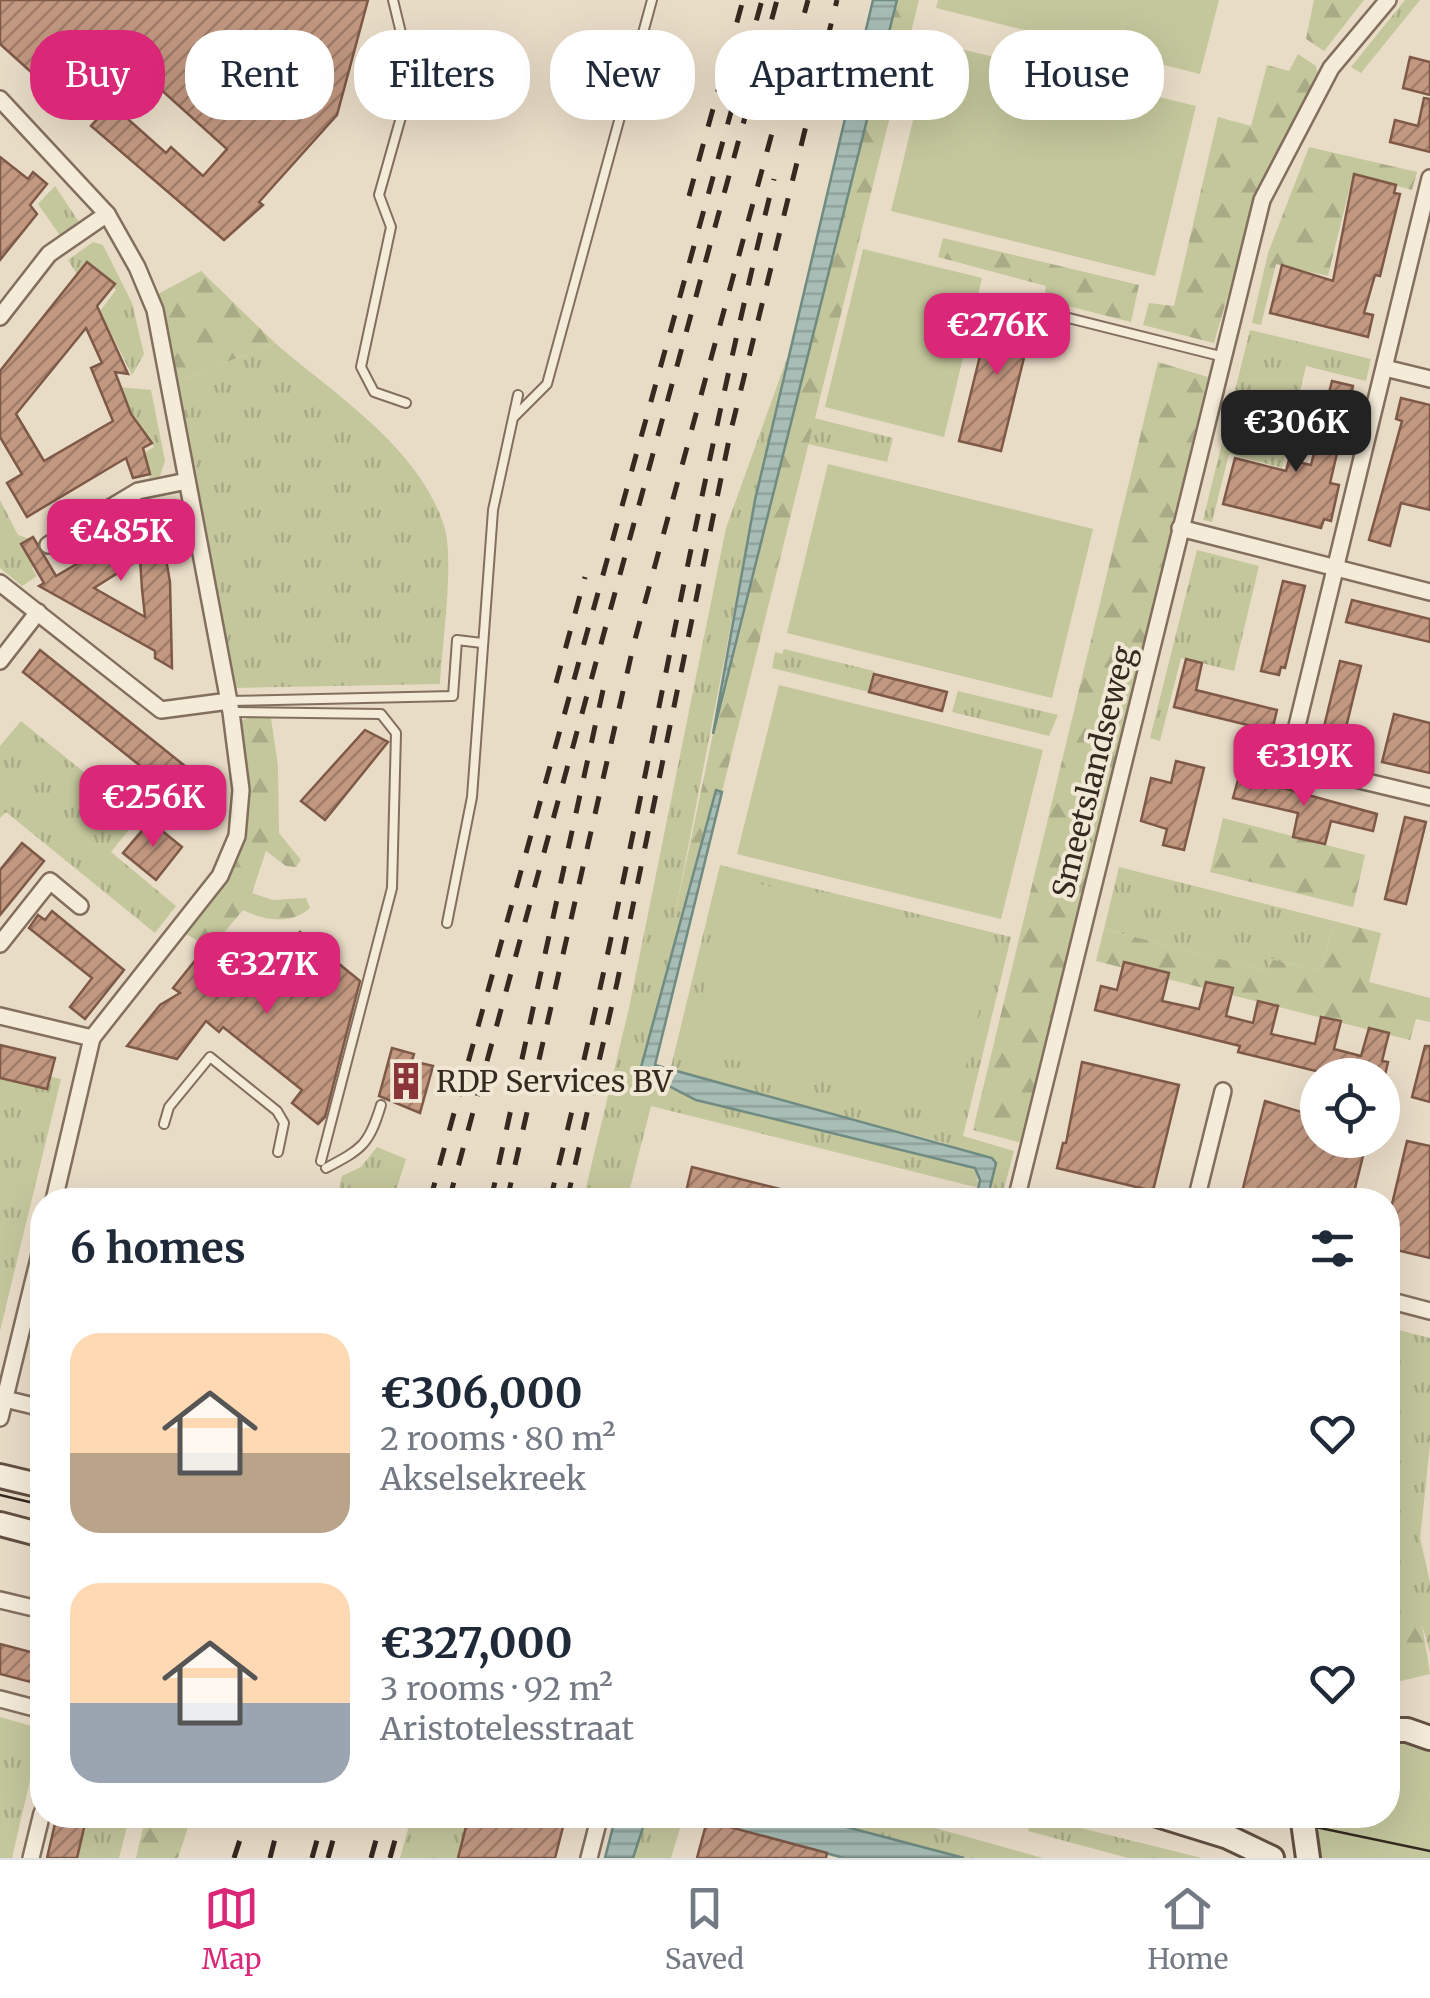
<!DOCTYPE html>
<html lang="en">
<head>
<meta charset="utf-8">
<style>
	body { margin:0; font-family:Merriweather,serif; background:#f6f6f7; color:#1f2937; height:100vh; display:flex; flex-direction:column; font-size:38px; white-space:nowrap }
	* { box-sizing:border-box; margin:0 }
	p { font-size:32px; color:#747a83 }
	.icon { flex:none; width:55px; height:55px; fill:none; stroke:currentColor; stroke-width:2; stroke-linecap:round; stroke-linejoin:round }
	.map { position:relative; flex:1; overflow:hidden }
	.panel { position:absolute; left:30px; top:1188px; width:1370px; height:640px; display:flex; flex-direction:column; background:#fff; border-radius:40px; box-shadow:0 10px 40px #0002 }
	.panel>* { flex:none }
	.top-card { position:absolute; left:30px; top:30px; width:1370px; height:90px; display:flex; gap:20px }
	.controls { position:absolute; left:1300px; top:1058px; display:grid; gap:20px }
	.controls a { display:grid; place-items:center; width:100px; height:100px; border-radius:50%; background:#fff; box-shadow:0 10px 40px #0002; font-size:50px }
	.price { position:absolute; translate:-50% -85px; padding:0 22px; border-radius:20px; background:#db2777; color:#fff; font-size:32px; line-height:65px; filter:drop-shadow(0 2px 5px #0008) }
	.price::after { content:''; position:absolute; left:50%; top:60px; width:30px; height:22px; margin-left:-15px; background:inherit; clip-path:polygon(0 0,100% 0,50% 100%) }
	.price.active { background:#222; color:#fff }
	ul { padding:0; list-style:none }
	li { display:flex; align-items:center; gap:30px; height:250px; padding:0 40px }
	li span { display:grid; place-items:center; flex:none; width:280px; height:200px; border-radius:30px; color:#555 }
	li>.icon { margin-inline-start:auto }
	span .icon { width:120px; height:120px; fill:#fffc; stroke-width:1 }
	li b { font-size:42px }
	h2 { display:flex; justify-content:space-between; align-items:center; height:120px; padding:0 40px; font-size:42px }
	.chip { padding:0 35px; border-radius:40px; background:#fff; box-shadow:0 10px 40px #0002; font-size:35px; line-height:90px }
	.chip.active { background:#db2777; color:#fff }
	.tab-bar { display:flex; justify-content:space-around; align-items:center; height:140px; border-top:2px solid #e0e1e3; background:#fff; font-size:28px; color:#747a83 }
	.tab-bar a { display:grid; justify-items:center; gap:5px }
	.tab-bar .active { color:#db2777 }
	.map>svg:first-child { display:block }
	.grass { fill:url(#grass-tufts) }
	.forest { fill:url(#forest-firs) }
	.garden { fill:#c4c69c }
	.water { fill:url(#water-rules); stroke:#6f8b82; stroke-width:2.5 }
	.building { fill:url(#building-hatch); stroke:#7f5947; stroke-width:2.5; fill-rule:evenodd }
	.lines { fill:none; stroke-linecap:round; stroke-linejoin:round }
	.lane-casing { stroke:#836f5e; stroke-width:12 }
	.street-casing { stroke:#836f5e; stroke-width:20 }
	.secondary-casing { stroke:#645041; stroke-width:28 }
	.lane { stroke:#f5ebd9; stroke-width:8 }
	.street { stroke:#f5ebd9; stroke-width:15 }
	.secondary { stroke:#f5ebd9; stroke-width:22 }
	.tram { stroke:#352920; stroke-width:2.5 }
	.rail { stroke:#352920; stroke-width:5; stroke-dasharray:18 18; stroke-linecap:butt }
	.labels { text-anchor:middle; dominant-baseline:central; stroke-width:8; stroke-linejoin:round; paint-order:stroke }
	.street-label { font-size:30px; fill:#352920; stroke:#f1e7d5 }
	.poi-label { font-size:30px; fill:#352920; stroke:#f1e7d5; text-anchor:start }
</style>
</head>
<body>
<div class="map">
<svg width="1430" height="1858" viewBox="0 0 1430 1858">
	<defs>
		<pattern id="grass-tufts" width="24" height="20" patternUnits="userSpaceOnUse" patternTransform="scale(2.5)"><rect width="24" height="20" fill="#c4c69c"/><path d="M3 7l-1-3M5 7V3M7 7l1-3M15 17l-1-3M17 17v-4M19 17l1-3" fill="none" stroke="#a9aa86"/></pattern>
		<pattern id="forest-firs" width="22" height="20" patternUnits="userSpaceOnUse" patternTransform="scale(2.5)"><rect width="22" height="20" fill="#c4c69c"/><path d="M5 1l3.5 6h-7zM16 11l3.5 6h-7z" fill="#a9aa86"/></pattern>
		<pattern id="water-rules" width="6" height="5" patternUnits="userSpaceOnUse" patternTransform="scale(2.5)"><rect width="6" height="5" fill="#a7bdb5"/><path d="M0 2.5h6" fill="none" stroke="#90a29b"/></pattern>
		<pattern id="building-hatch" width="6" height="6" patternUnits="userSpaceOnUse" patternTransform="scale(2.5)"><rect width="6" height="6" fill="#c39881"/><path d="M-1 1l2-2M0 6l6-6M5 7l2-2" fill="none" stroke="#9f7c69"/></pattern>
	</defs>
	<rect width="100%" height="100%" fill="#e9dcc7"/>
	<!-- grass -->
	<g class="grass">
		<polygon points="1405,0 1420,0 1361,73 1351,67"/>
		<polygon points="55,186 79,222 61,237 38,204"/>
		<polygon points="93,242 103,245 132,303 144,354 132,375 100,311 116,290 87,266 78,276 68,260"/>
		<polygon points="1250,330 1371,359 1366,381 1306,366 1282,468 1229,454 1212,522 1203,520"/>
		<path d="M275 343C335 395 422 449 445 529 454 564 442 645 440 684L234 688 176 382Z"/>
		<polygon points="787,358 755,500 676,910 682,912 643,1075 696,1100 975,1168 979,1188 651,1106 627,1200 583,1200 629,1008 726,528"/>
		<polygon points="118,387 151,390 165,461 160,476 150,478 144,453 154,447 132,413 128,414"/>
		<polygon points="814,418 893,438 887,462 808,444"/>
		<polygon points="0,500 18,535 30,539 42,560 32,568 37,576 22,586 0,568"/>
		<polygon points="1197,550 1259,566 1234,671 1181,658 1160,741 1150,738"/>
		<polygon points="784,649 874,671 869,692 772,668 775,652 782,654"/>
		<polygon points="958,691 1058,715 1049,736 952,712"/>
		<polygon points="21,721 139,817 111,852 176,906 155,933 6,812 0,818 0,746"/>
		<polygon points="720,865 1011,937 963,1136 1014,1151 1001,1200 987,1200 996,1163 941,1142 670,1071"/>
		<polygon points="1119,867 1334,921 1321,971 1271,959 1267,971 1104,929"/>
		<polygon points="0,1065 61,1079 0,1331"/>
		<polygon points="377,1147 406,1159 393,1200 336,1200 342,1176 361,1167"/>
		<polygon points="1395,1329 1430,1338 1430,1445 1420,1538 1430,1582 1430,1653 1422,1624 1388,1623 1388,1362"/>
		<polygon points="0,1717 42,1729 12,1858 0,1858"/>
		<polygon points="87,1815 130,1815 119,1858 77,1858"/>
		<polygon points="412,1815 469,1815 458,1858 400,1858"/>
		<polygon points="647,1815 684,1815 671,1858 633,1858"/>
		<polygon points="801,1815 888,1815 1043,1858 964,1858"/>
		<polygon points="1032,1816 1202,1858 1128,1858 1028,1831"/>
	</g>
	<!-- forest -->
	<g class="forest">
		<polygon points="897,0 919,0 722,792 715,791 682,912 676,910 713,734"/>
		<polygon points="1314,0 1364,0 1324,51 1306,39"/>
		<polygon points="1298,54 1316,66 1318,75 1257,195 1214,343 1143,325 1149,303 1174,306 1218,117 1251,126 1267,65 1289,71"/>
		<polygon points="1309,147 1417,172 1412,190 1353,174 1328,276 1276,264 1261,325 1252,323 1268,253"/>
		<polygon points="943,238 1139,285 1131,322 1044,300 1046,286 938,257"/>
		<polygon points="201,271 275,343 176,382 158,294"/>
		<polygon points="1158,362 1208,377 1022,1143 973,1130"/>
		<path d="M249 717 271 718 278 766 279 833 301 860 296 867 286 866 266 851 252 893 273 900 306 898 310 908C292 925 264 921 243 910L217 941 200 942 184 933C252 852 256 824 239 722Z"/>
		<polygon points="1223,818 1365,855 1353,907 1210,872"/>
		<polygon points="1334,921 1381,933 1369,982 1430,998 1430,1022 1416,1019 1410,1040 1096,961 1104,929 1267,971 1271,959 1321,971"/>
		<polygon points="1412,1619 1422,1624 1430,1674 1388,1684 1388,1623"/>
		<polygon points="146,1815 192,1815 178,1858 136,1858"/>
	</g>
	<!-- garden -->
	<g class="garden">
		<polygon points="938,0 1219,0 1200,74 936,8"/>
		<polygon points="932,42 1196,106 1155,276 891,211"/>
		<polygon points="863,249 982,278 944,437 825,407"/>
		<polygon points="828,464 1093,529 1052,698 787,633"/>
		<polygon points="779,685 1043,750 1001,919 737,854"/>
		<polygon points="731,877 996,942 954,1114 689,1049"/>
		<polygon points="1405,1742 1430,1749 1430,1858 1321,1858 1314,1815 1388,1815 1388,1746"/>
	</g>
	<!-- water -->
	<g class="water">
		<polygon points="873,0 897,0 713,734 755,500"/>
		<polygon points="716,790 722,792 655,1065 992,1158 996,1163 987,1200 976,1200 980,1180 975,1168 696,1100 640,1071"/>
		<polygon points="616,1815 647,1815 633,1858 605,1858"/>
		<polygon points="684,1815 801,1815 964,1858 844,1858"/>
	</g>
	<!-- building -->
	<g class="building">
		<polygon points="0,0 368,0 337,115 259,202 263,205 224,240 91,126 111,104 166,153 171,147 203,176 227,149 107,41 99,39 52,91 0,44"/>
		<polygon points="1410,57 1430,62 1430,95 1403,88"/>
		<polygon points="1424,98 1430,99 1430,152 1390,142 1395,120 1418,126"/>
		<polygon points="0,157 28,179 33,172 47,184 30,205 37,214 0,260"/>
		<polygon points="1354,174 1396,185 1394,193 1400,194 1380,276 1375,275 1364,313 1373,315 1368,337 1270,313 1282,265 1333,281"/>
		<path d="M87 262 115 284 97 306 128 374 115 372 131 414 152 443 143 448 150 474 133 478 126 458 27 517 7 483 22 474 0 437V371ZM86 328 102 363 91 368 113 421 44 461 16 414Z"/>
		<polygon points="993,303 1034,317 1001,451 959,441"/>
		<polygon points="1332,381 1353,386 1330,483 1339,485 1331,521 1324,519 1321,528 1223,504 1235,458 1286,471 1289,460 1311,465"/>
		<polygon points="1401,398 1430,405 1430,510 1401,503 1390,546 1369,540 1402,421 1396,419"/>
		<path d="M156 501 170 582 172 668 155 658V651L39 586 44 583 21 544 33 537 56 576 143 525 139 504ZM140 559 142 589 145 617 94 588Z"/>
		<polygon points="1283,581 1305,586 1285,668 1281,667 1279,675 1261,671"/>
		<polygon points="1352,600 1430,619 1430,642 1346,622"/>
		<polygon points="40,650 190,770 173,792 23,672"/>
		<polygon points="1186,659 1202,663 1196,690 1277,710 1272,731 1174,707"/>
		<polygon points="1340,661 1361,666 1341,748 1320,743"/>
		<polygon points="874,674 947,692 942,711 869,692"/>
		<polygon points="1394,714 1430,723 1430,773 1382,762"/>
		<polygon points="365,730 388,742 325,820 301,801"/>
		<polygon points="1176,761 1204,768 1184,850 1163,845 1167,829 1141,821 1151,778 1171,783"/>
		<polygon points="1239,776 1377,814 1373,831 1331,821 1325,844 1293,837 1298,813 1233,798"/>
		<polygon points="1405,817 1426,822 1406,904 1385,899"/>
		<polygon points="150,821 182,847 156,880 123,853"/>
		<polygon points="22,843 44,861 0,915 0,870"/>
		<polygon points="52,911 124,970 85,1019 70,1007 92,978 29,928 38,915 45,920"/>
		<polygon points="300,932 360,981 325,1117 318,1124 292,1103 302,1090 223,1027 219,1032 206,1021 177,1059 127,1046 160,1005 180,993 173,988 202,952 250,990"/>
		<polygon points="1124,962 1169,973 1162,1001 1199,1009 1206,982 1233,988 1226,1016 1253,1023 1258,1001 1278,1006 1271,1034 1315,1044 1321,1017 1341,1021 1334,1049 1361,1056 1369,1028 1389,1033 1382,1061 1388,1062 1385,1075 1332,1075 1238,1052 1240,1046 1095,1010 1101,986 1117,990"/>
		<polygon points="0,1045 55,1058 47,1089 0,1078"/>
		<polygon points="1425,1046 1430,1046 1430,1102 1412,1097"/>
		<polygon points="392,1048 414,1054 412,1061 433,1066 420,1113 379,1096"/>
		<polygon points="1082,1062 1179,1085 1153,1191 1057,1168 1063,1143 1066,1143"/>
		<polygon points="1265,1101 1318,1117 1313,1140 1367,1140 1352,1200 1240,1200"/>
		<polygon points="1407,1141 1430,1146 1430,1258 1388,1248 1388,1221"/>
		<polygon points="692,1167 804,1195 803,1200 684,1200"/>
		<polygon points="0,1644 42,1655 42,1685 0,1674"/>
		<polygon points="57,1815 87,1815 77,1858 47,1858"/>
		<polygon points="469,1815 566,1815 555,1858 458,1858"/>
		<polygon points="707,1821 827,1853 826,1858 697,1858"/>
	</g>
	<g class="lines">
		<!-- lane casing -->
		<g class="lane-casing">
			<g id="lane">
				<polyline points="393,0 412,78 379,195 391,227 361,367 374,392 406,403"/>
				<polyline points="1009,303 1224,357"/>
				<polyline points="514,417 547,384 652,0"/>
				<polyline points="229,701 453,696 457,640 482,643"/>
				<polyline points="233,712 381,714 396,733 392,888 321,1161"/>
				<polyline points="447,923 472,797 493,510 518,395"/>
				<polyline points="164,1124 169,1107 210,1057 277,1111 284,1123 278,1152"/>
				<path d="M326 1168C362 1149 369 1145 381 1105"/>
			</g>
		</g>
		<!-- street casing -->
		<g class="street-casing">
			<g id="street">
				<polyline points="0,99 107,214 137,267 155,310 231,712 241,790 237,836 220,876 92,1038 54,1200"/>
				<polyline points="1430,178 1288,763 1430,797"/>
				<polyline points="0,317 49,254 107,214"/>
				<polyline points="1385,368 1430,379"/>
				<polyline points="1180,528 1430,592"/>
				<polyline points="48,545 138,491 187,481"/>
				<polyline points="0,583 161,710 229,701"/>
				<polyline points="0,661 38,612"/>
				<polyline points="0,944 50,881 80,906"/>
				<polyline points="0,1016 92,1038"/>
				<polyline points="1016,1200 1262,200 1331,68 1388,0"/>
				<polyline points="1196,1200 1223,1091"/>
				<polyline points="1388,1300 1430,1311"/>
				<polyline points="5,1399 42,1408"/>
				<polyline points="0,1418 42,1246"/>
				<polyline points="0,1600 42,1610"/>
				<polyline points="0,1699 42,1710"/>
				<polyline points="31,1858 42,1813"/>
				<polyline points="589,1858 600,1815"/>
			</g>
		</g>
		<!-- secondary casing -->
		<g class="secondary-casing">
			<g id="secondary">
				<polyline points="0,1476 42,1486"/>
				<polyline points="0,1524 42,1535"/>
				<polyline points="1388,1730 1407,1730 1430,1738"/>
				<polyline points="1157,1815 1228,1837 1272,1858"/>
				<polyline points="1302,1815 1308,1858"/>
			</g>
		</g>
		<!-- lane -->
		<use href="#lane" class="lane"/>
		<!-- street -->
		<use href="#street" class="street"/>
		<!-- secondary -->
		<use href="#secondary" class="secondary"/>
		<!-- tram -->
		<g class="tram">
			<polyline points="0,1495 42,1505"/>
			<polyline points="1258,1815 1430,1851"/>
		</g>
		<!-- rail -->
		<g class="rail">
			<polyline points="689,196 743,0"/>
			<polyline points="556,683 585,577"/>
			<polyline points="430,1200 762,0"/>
			<polyline points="449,1200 777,0"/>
			<polyline points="491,1200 605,681"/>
			<polyline points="507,1200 634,643 808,0"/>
			<path d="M550 1200C636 863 689 517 774 179"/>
			<polyline points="567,1200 617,983 731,430 837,0"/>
			<polyline points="234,1858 248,1815"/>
			<polyline points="270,1858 281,1815"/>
			<polyline points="312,1858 324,1815"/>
			<polyline points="328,1858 340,1815"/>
			<polyline points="371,1858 383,1815"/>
			<polyline points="390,1858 402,1815"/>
		</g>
	</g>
	<!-- icons -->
	<defs>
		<g id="building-bare" transform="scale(3)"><path d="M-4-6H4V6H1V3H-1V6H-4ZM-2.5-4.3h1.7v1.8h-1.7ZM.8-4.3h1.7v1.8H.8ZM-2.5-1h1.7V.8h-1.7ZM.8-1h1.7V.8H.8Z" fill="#8b353b" stroke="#f1e7d5" stroke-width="2.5" paint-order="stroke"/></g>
	</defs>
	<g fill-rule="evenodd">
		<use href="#building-bare" x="406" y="1081"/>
	</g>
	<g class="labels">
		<!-- street labels -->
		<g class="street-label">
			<text transform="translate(1093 772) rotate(-76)">Smeetslandseweg</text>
		</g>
		<!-- poi labels -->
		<g class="poi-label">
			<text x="436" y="1081">RDP Services BV</text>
		</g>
	</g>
</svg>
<div class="controls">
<a><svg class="icon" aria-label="locate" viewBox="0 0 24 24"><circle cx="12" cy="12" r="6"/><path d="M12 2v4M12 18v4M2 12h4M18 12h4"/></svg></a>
</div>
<b class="price" style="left:997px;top:378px">€276K</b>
<b class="price active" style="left:1296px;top:475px">€306K</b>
<b class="price" style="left:121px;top:584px">€485K</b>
<b class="price" style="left:1304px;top:809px">€319K</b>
<b class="price" style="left:153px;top:850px">€256K</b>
<b class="price" style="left:267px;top:1017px">€327K</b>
<div class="top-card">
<a class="chip active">Buy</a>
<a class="chip">Rent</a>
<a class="chip">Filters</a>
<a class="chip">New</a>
<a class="chip">Apartment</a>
<a class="chip">House</a>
</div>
<section class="panel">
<h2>6 homes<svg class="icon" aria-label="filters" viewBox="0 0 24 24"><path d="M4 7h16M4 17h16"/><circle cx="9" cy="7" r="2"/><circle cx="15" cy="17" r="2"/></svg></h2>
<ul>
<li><span style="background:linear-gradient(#ffd9b3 60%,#b9a48a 0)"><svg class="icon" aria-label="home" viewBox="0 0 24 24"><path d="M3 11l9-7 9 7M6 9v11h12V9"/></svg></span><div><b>€306,000</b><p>2 rooms · 80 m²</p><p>Akselsekreek</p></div><svg class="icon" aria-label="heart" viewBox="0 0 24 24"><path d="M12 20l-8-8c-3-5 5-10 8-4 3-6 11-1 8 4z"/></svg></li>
<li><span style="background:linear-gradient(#ffd9b3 60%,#9aa5b1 0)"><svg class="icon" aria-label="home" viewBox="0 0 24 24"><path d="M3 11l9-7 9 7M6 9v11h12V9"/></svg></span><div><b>€327,000</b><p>3 rooms · 92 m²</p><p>Aristotelesstraat</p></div><svg class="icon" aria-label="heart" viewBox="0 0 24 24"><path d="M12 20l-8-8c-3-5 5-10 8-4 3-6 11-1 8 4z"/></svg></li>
</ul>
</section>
</div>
<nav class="tab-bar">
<a class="active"><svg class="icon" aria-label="map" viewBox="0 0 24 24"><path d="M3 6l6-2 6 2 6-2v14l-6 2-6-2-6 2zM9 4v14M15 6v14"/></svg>Map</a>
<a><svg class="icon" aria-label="saved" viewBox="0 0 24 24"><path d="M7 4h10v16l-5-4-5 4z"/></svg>Saved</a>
<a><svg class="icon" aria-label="home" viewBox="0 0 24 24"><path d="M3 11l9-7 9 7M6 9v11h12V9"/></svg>Home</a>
</nav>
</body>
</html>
